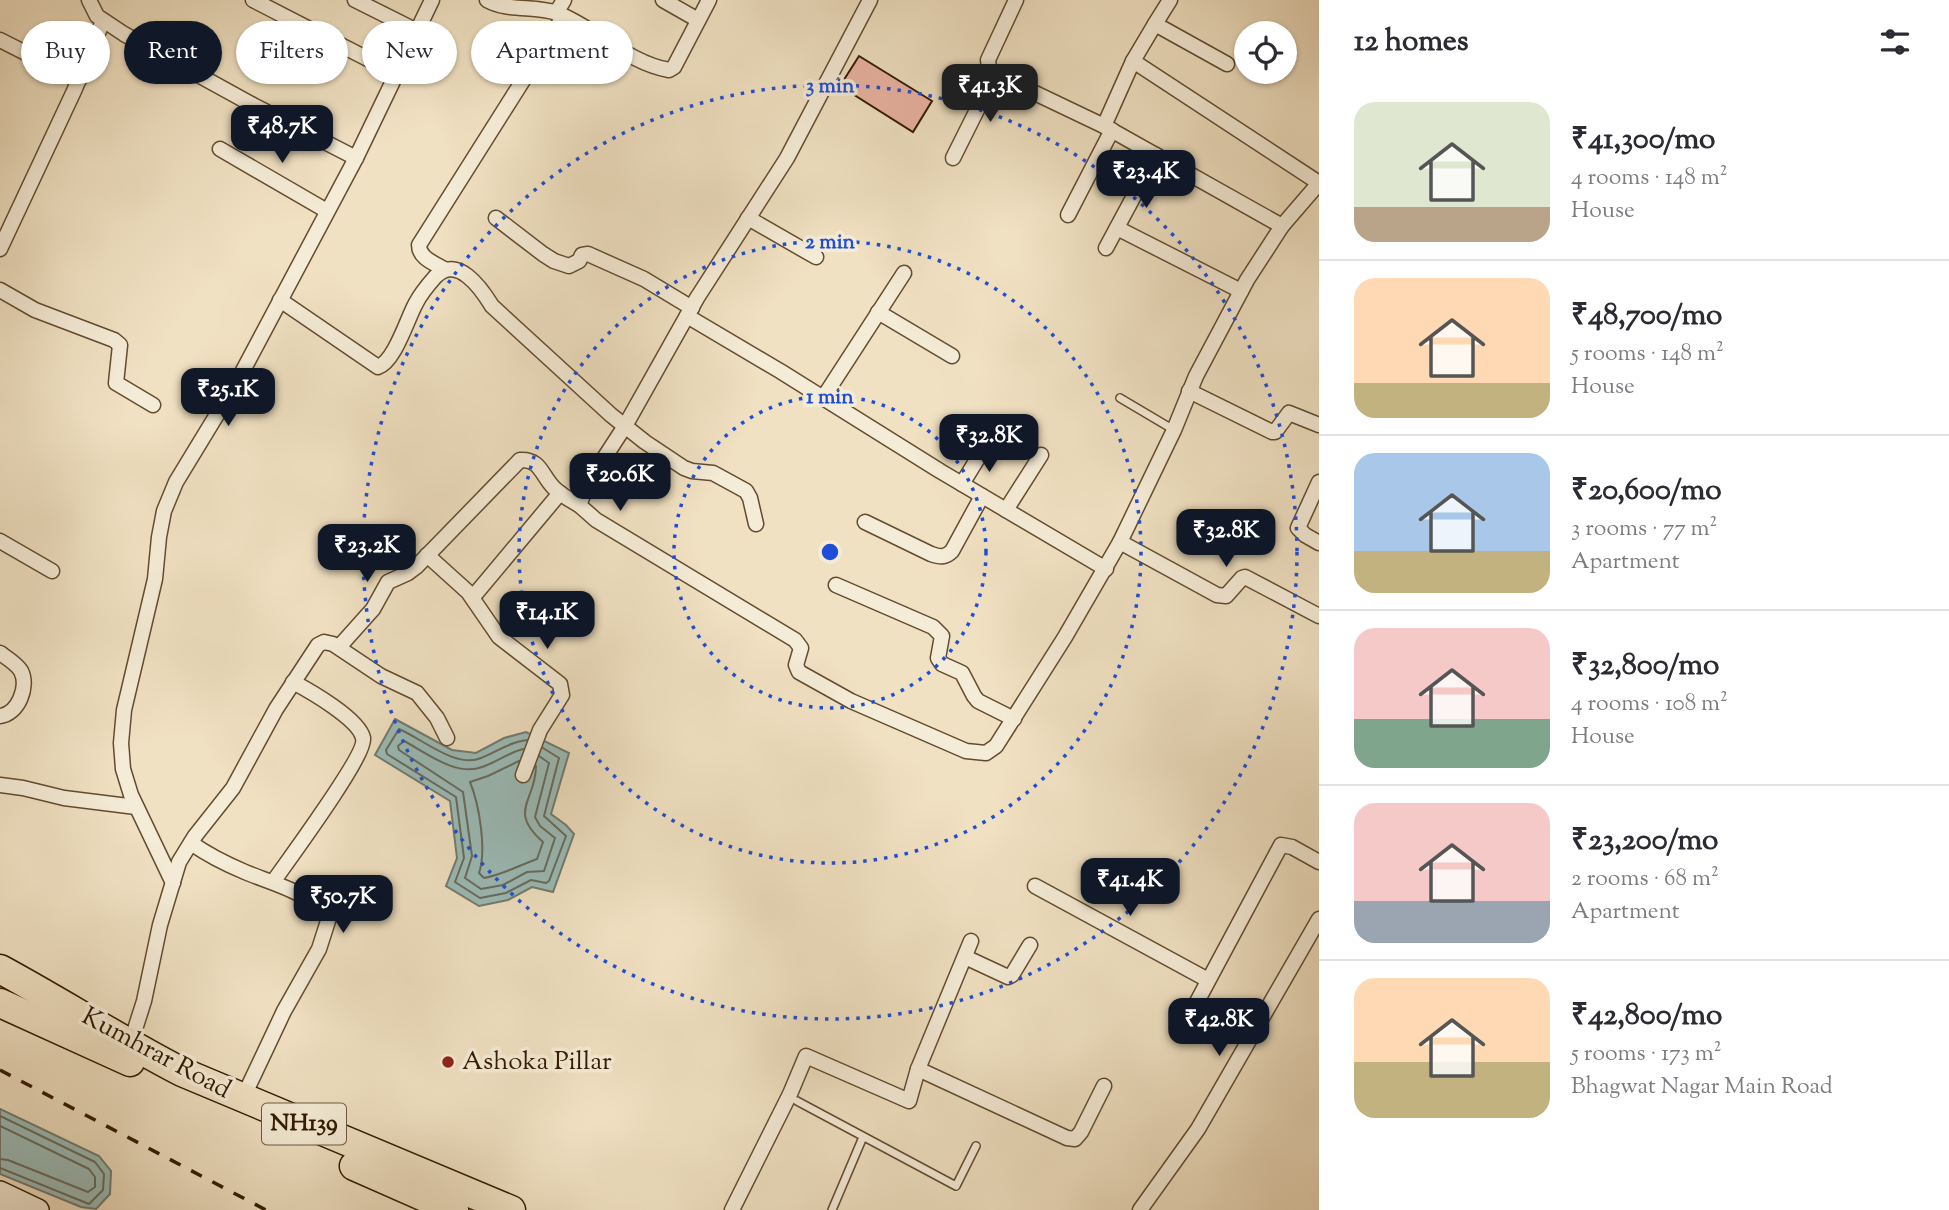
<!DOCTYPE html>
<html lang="en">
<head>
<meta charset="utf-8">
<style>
	body { margin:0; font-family:"Sorts Mill Goudy",serif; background:#f7f7f7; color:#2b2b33; height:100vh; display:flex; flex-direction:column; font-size:26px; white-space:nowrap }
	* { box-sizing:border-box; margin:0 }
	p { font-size:23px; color:#7c7c81 }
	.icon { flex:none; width:38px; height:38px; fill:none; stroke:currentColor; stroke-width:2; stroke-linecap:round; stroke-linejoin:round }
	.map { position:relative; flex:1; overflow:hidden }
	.panel { display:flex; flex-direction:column; background:#fff; width:630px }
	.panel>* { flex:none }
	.top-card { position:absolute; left:21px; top:21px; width:665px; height:63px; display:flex; gap:14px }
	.fabs { position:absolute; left:1234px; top:21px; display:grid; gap:14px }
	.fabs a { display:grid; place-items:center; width:63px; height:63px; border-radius:50%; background:#fff; box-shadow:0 2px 5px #0004; font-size:35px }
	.price { position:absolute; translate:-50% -60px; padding:0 16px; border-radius:14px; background:#111827; color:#fff; font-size:23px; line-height:46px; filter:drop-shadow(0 2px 4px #0008) }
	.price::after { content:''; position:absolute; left:50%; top:42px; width:21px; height:16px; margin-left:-10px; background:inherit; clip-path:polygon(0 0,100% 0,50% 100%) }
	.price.selected { background:#222; color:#fff }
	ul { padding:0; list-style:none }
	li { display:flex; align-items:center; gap:21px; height:175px; padding:0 35px }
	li+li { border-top:2px solid #e1e1e2 }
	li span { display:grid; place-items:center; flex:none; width:196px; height:140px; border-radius:21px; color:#555 }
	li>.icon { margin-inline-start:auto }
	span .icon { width:84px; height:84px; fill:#fffc; stroke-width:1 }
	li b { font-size:30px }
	h2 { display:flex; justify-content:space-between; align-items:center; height:84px; padding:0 35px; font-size:30px }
	.pill { padding:0 24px; border-radius:32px; background:#fff; box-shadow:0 2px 5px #0004; font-size:24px; line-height:63px }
	.pill.selected { background:#111827; color:#fff }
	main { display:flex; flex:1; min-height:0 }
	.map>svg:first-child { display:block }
	.water { fill:#9bbcb9; stroke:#717b6f; stroke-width:2 }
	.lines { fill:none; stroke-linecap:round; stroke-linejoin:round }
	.shore { stroke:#666b5c; stroke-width:2 }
	.building { fill:#eab4a4; stroke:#321a00; stroke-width:2 }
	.lane-casing { stroke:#624c30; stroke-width:10 }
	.street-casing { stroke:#624c30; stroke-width:17 }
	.secondary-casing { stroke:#321a00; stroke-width:24 }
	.highway-casing { stroke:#321a00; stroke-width:31 }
	.lane { stroke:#f5ecd7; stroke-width:7 }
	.street { stroke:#f5ecd7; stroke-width:14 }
	.secondary { stroke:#f5ecd7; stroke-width:21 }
	.highway { stroke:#f0e1c2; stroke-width:28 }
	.rail { stroke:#321a00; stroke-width:3.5; stroke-dasharray:12 12; stroke-linecap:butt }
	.ring { fill:none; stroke:#1d4ed8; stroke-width:3.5; stroke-dasharray:3.5 7 }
	.poi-dot { fill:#8f2418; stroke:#f5ecd7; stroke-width:2.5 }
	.labels { text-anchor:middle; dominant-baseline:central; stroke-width:7; stroke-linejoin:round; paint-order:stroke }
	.shield { fill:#f5ecd7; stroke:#6c5940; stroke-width:2 }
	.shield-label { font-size:24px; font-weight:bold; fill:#321a00 }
	.street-label { font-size:26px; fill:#321a00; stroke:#f5ecd7 }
	.poi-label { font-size:26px; fill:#321a00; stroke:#f5ecd7; text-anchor:start }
	.centre { fill:#1d4ed8; stroke:#f5ecd7; stroke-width:3.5 }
	.ring-label { font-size:21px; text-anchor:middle; font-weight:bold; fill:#1d4ed8; stroke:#f5ecd7; stroke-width:7; stroke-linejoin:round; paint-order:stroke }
</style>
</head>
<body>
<main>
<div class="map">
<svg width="1319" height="1210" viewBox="0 0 1319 1210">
	<rect width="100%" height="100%" fill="#f0e1c2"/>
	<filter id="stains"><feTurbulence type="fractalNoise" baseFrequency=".00286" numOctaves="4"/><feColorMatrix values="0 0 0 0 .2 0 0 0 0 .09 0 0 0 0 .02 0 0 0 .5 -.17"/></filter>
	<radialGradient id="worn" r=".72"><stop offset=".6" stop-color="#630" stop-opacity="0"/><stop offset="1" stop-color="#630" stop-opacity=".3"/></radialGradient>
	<!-- water -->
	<g class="water">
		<polygon points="395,719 452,750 476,753 504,738 526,732 569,753 551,814 566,825 574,834 553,892 532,887 508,900 479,906 446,886 457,858 450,801 375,755"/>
		<polygon points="0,1109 99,1156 111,1171 110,1194 96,1209 81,1207 0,1174"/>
	</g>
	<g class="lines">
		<!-- shore -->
		<g class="shore">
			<path d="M527 740C509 742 497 752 481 758 456 769 421 738 399 729L386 750 387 754 456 797 464 858 455 882 480 898 506 893 531 880 546 883 549 881 566 836 544 816 559 758 543 748"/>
			<path d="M523 749C508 753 497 762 482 767 456 777 425 752 404 741L398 746 399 750 463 792 472 856 465 878 481 889 503 885 527 872 544 871 555 838 540 826 535 817 549 763 539 756"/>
			<path d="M519 761 488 776 470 782C479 804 487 850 479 873L484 878C502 875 520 865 537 859L543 842C507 811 536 801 536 766"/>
			<polyline points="0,1116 95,1162 104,1174 103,1190 89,1204 0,1168"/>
			<polyline points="0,1126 89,1169 95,1177 95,1187 88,1192 8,1160 0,1159"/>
		</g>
	</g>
	<!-- building -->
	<polygon class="building" points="859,56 932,101 913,132 840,86"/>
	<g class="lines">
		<!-- lane casing -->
		<g class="lane-casing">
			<g id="lane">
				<polyline points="1120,398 1174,430"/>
				<polyline points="797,1101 956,1186 976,1146"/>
				<polyline points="832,1210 863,1137"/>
			</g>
		</g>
		<!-- street casing -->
		<g class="street-casing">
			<g id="street">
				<polyline points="89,0 97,16 124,34 253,105 356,158"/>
				<polyline points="253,0 397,74"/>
				<polyline points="355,0 417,31"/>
				<path d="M487 0C509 12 534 5 557 13 595 28 628 63 669 70L674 67 709 0"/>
				<polyline points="663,0 698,20"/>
				<polyline points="1016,0 988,60 989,68 995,74 1104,126 1282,226"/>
				<polyline points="556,13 564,0"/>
				<polyline points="1155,24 1170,0"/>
				<polyline points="0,40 79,80"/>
				<polyline points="1133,61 1319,183"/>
				<polyline points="1104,126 1133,61 1155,24 1227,64"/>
				<polyline points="220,149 327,211"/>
				<polyline points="953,158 995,74"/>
				<polyline points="1068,215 1112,130"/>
				<polyline points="496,218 543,254 554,261 569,266 579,261 582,255 588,254 644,279 692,308"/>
				<polyline points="748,218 816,257"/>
				<polyline points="1117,228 1241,291"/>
				<polyline points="1106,248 1156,155"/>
				<polyline points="0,249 74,91 103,21"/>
				<path d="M444 269C434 263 419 258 419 245L563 17"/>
				<polyline points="0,290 35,310 114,340 120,345 116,383 153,405"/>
				<path d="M280 300 378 367C395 361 407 319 416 303 421 293 428 285 435 277 457 254 481 288 492 306L611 415 645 442 684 468 692 471 713 473 746 491 750 498 756 524"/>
				<polyline points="878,312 952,356"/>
				<polyline points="687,316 780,371 940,471 1106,569"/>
				<polyline points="1189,391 1272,432 1275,432 1289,413 1319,425"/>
				<polyline points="823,398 904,273"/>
				<polyline points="1319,482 1298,528 1305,535 1319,543"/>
				<polyline points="962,484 986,445"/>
				<polyline points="579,505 596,520 795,640 801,648 796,665 799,672 851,701 966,751 986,753 996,746 1065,637 1120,542 1174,430 1196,376 1247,280 1282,226 1319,183"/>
				<polyline points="1006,510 1041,455"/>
				<path d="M865 522 931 554C940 557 945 558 952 551L982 496"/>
				<polyline points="0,541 52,571"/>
				<polyline points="1120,542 1217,595 1226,596 1242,578 1245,577 1319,616"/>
				<polyline points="427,555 468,592 499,637 560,684 562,695 540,730 523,775"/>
				<polyline points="836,585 933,627 942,636 938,658 942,664 962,673 974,696 978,701 1014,719"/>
				<polyline points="473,597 560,493"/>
				<path d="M339 647 373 609 388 582 408 573 416 567 520 460C541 459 541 475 554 488 561 495 570 500 579 505L588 483 625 426 697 298 787 158 870 0"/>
				<path d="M0 653C7 658 17 664 21 671 29 687 18 714 0 716"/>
				<polyline points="0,785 23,788 64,798 136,807"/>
				<path d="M191 843C208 855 226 864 245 872 268 882 320 895 328 921L319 949 284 1011 242 1100"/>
				<path d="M273 882C287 862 367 754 363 738 359 719 310 691 293 682"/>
				<polyline points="173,883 131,795 123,769 121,743 124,710 155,579 159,537 164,511 176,482 238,380 356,158 432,0"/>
				<polyline points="1035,886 1208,980"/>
				<polyline points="965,957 1008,977 1012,975 1030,945"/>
				<polyline points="1191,1013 1281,845 1292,847 1319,862"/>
				<polyline points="130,1045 144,1001 160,925 179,862 195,836 233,788 276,709 318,645 324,642 333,644 381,676 417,693 437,718 447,738"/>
				<polyline points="918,1069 1067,1138 1075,1139 1081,1132 1104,1086"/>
				<polyline points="732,1210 790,1094 806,1056 909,1101 918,1069 971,941"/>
				<polyline points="1140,1210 1198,1129 1319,919"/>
			</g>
		</g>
		<!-- secondary casing -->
		<g class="secondary-casing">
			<g id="secondary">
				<polyline points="0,1192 38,1210"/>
				<polyline points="0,1208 3,1210"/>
			</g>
		</g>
		<!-- highway casing -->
		<g class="highway-casing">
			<g id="highway">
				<path d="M0 969C61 1002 120 1040 182 1072L511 1210"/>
				<polyline points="0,1003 130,1062"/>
				<polyline points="354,1166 454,1210"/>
			</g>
		</g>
		<!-- lane -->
		<use href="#lane" class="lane"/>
		<!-- street -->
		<use href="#street" class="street"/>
		<!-- secondary -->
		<use href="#secondary" class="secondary"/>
		<!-- highway -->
		<use href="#highway" class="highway"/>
		<!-- rail -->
		<polyline class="rail" points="0,1070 266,1210"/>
	</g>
	<!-- distance rings -->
	<g class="ring">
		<circle cx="830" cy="552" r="156"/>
		<circle cx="830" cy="552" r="311"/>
		<circle cx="830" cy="552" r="467"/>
	</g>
	<!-- markers -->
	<circle class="poi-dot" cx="448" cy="1062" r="7"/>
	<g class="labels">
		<!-- shield labels -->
		<rect class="shield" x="262" y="1103.5" width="84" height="41" rx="5"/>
		<g class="shield-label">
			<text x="304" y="1124">NH139</text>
		</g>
		<!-- street labels -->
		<g class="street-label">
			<text transform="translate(156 1054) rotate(28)">Kumhrar Road</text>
		</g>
		<!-- poi labels -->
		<g class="poi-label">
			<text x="462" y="1062">Ashoka Pillar</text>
		</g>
	</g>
	<circle cx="830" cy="552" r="10" class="centre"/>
	<g class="ring-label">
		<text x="830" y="92">3 min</text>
		<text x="830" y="248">2 min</text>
		<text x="830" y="403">1 min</text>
	</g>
	<rect width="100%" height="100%" filter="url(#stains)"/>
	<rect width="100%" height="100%" fill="url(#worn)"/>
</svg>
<div class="fabs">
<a><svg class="icon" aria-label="locate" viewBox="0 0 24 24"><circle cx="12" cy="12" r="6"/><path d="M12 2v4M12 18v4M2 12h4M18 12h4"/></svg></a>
</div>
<b class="price selected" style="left:990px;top:124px">₹41.3K</b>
<b class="price" style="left:282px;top:165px">₹48.7K</b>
<b class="price" style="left:1146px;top:210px">₹23.4K</b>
<b class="price" style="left:228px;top:428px">₹25.1K</b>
<b class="price" style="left:989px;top:474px">₹32.8K</b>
<b class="price" style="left:620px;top:513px">₹20.6K</b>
<b class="price" style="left:1226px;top:569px">₹32.8K</b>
<b class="price" style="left:367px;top:584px">₹23.2K</b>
<b class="price" style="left:547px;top:651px">₹14.1K</b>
<b class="price" style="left:1130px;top:918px">₹41.4K</b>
<b class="price" style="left:343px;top:935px">₹50.7K</b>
<b class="price" style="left:1219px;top:1058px">₹42.8K</b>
<div class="top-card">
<a class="pill">Buy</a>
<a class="pill selected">Rent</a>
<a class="pill">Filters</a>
<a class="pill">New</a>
<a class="pill">Apartment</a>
</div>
</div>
<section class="panel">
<h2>12 homes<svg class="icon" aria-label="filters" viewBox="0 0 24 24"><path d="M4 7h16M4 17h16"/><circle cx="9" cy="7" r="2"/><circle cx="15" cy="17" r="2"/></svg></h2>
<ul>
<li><span style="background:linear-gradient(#dfe7d0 75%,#b9a48a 0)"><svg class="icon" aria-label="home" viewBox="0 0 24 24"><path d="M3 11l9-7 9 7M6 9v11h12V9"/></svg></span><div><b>₹41,300/mo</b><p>4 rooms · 148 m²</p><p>House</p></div></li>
<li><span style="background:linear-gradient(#ffd9b3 75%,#c2b280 0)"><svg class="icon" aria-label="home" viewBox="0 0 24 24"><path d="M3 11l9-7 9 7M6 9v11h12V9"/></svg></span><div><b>₹48,700/mo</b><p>5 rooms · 148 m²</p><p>House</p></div></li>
<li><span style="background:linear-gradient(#a9c7e8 70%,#c2b280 0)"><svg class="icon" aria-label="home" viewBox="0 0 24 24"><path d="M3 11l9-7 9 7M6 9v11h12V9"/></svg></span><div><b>₹20,600/mo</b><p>3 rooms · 77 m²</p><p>Apartment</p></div></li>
<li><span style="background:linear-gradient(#f6c9c9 65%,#7fa58c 0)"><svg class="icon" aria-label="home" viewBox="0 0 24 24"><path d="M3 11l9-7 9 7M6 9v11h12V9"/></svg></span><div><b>₹32,800/mo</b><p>4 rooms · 108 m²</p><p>House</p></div></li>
<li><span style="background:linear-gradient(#f6c9c9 70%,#9aa5b1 0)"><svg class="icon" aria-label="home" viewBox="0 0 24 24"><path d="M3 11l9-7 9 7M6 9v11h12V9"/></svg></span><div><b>₹23,200/mo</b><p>2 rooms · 68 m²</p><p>Apartment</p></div></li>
<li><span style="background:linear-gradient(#ffd9b3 60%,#c2b280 0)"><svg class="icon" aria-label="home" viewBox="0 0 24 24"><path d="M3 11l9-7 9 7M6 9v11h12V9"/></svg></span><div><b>₹42,800/mo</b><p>5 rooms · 173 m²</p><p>Bhagwat Nagar Main Road</p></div></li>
</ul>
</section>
</main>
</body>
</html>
